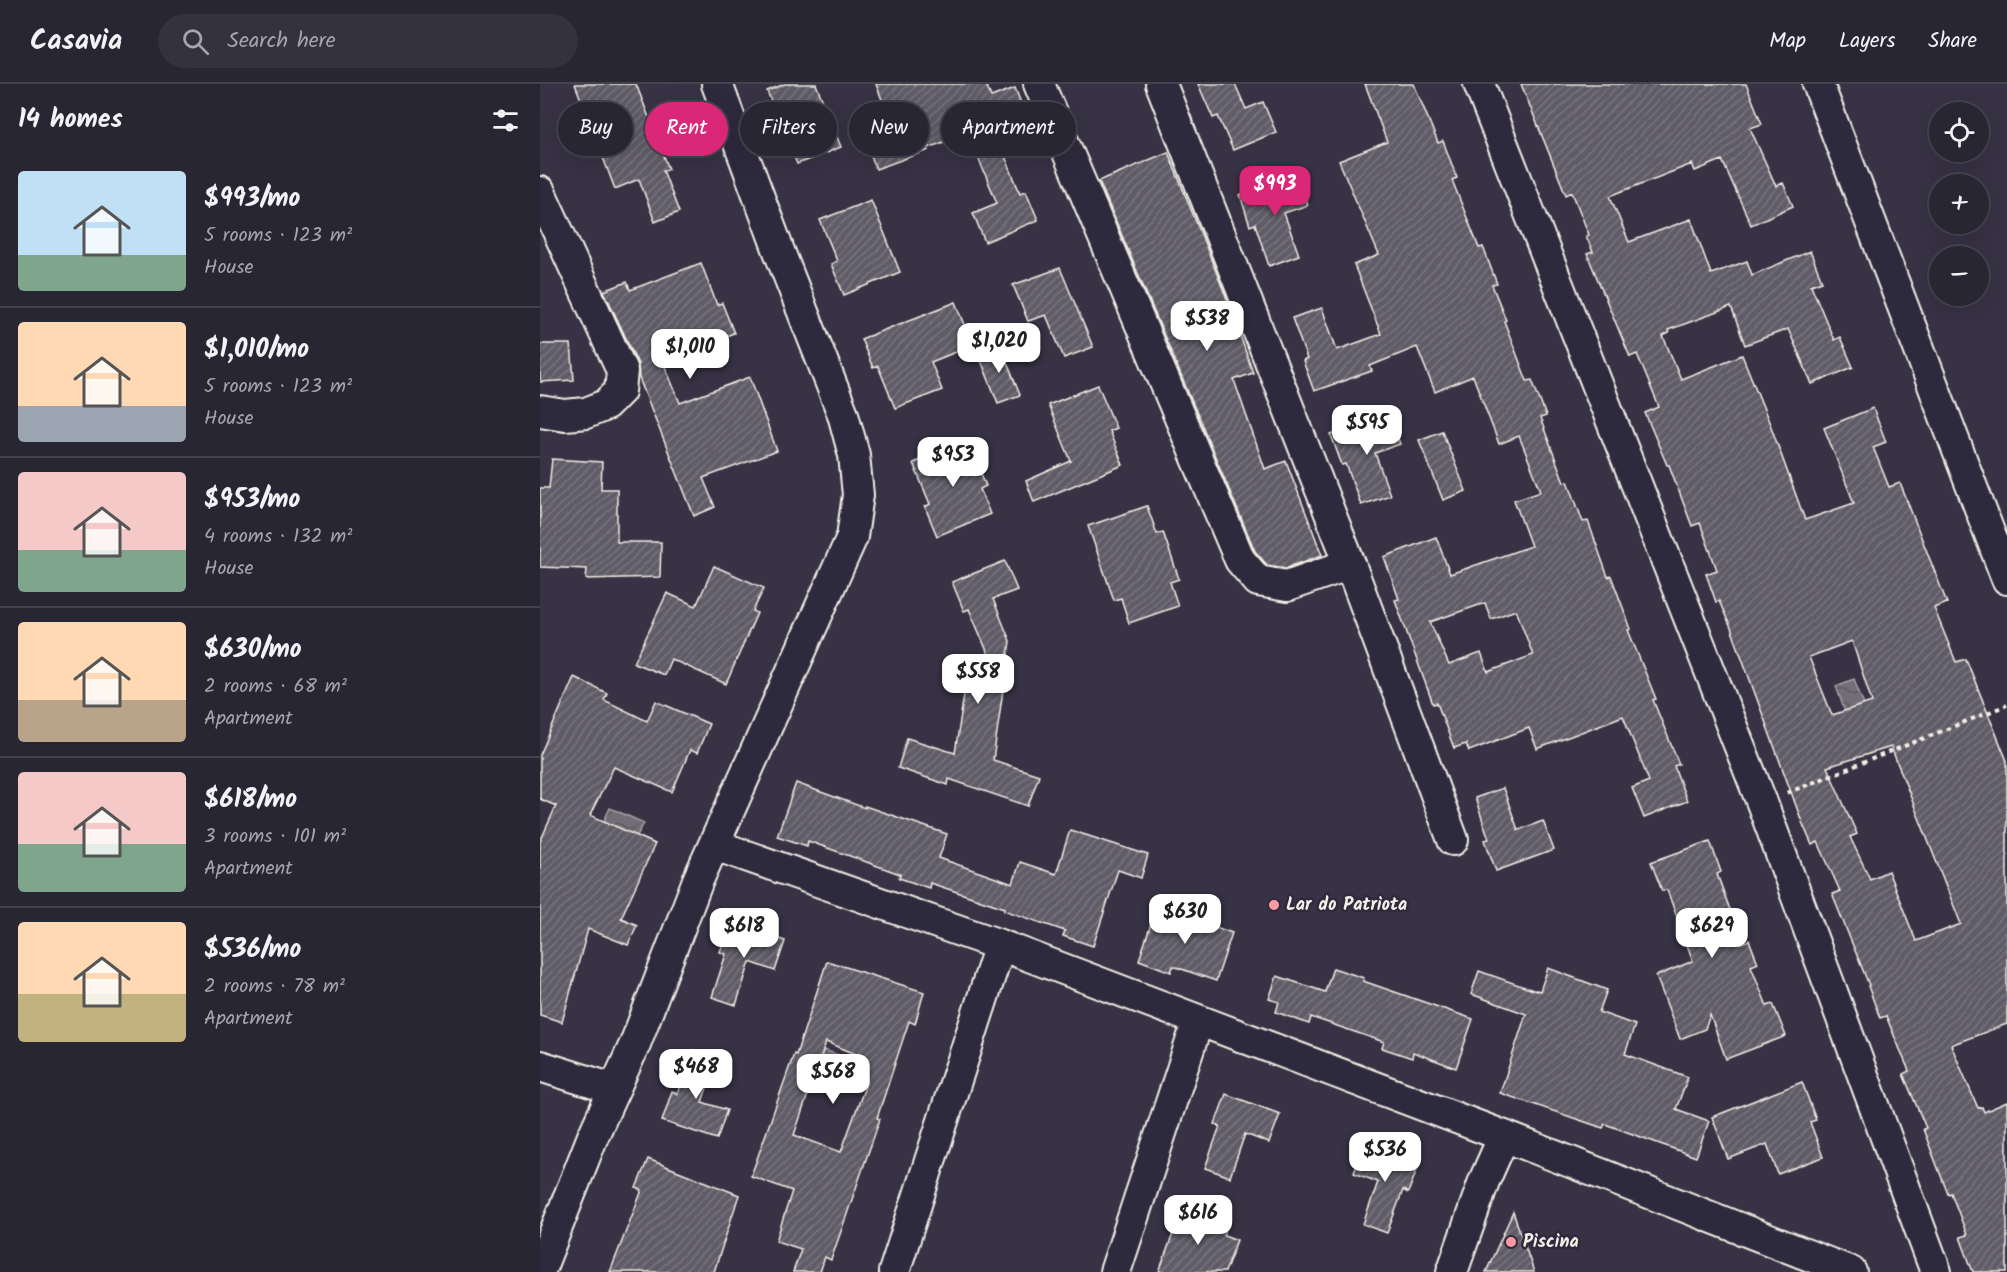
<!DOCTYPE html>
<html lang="en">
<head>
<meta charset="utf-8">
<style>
	body { margin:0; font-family:Kalam,sans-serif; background:#35323f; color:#f1f3f6; height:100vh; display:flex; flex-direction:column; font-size:22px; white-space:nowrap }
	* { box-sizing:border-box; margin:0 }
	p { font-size:20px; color:#a5a5ac }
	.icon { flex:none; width:33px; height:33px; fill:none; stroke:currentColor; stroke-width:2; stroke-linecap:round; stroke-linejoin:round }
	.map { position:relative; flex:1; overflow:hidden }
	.drawer { display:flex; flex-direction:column; background:#292633; width:540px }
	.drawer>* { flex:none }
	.hud { position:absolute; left:18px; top:18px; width:570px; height:54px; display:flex; gap:12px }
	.buttons { position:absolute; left:1389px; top:18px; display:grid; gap:12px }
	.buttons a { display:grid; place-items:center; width:60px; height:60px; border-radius:50%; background:#292633; box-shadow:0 6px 24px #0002,0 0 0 2px #45434e; font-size:30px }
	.price { position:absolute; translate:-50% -51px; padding:0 14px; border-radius:12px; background:#fff; color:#222; font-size:20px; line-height:39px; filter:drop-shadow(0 2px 3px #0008) }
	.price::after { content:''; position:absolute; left:50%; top:36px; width:18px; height:14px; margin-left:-9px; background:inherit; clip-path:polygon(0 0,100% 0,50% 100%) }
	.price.selected { background:#db2777; color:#fff }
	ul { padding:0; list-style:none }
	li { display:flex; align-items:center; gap:18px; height:150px; padding:0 18px }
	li+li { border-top:2px solid #45434e }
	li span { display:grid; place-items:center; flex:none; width:168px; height:120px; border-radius:6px; color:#555 }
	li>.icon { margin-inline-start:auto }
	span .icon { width:72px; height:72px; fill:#fffc; stroke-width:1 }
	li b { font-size:26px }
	h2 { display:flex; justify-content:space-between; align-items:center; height:72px; padding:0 18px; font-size:26px }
	.pill { padding:0 21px; border-radius:27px; background:#292633; box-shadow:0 6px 24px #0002,0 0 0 2px #45434e; font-size:21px; line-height:54px }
	.pill.selected { background:#db2777; color:#fff }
	header { display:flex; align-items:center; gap:36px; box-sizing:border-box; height:84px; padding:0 30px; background:#292633; border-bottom:2px solid #45434e }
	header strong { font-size:28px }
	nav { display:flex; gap:33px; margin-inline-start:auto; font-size:21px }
	.search { width:420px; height:54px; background:#35323f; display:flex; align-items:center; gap:15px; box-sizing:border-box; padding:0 21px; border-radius:33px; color:#a5a5ac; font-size:22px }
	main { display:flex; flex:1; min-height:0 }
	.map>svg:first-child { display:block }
	.water { fill:url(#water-waves); stroke:#a6a2a4; stroke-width:1.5 }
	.building { fill:url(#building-hatch); stroke:#f4f1e8; stroke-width:1.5; fill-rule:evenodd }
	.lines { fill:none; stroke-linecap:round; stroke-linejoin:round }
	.minor-casing { stroke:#f4f1e8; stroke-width:34 }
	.path { stroke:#f4f1e8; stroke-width:4; stroke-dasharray:4.5 4.5; stroke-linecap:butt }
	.minor { stroke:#2f2a3d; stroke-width:30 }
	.poi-dot { fill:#ff9aa2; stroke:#2f2a3d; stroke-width:2 }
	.labels { text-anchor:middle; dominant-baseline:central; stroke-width:5; stroke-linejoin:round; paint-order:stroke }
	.poi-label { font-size:18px; font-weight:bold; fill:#f4f1e8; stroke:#2f2a3d; text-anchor:start }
</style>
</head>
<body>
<header>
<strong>Casavia</strong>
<div class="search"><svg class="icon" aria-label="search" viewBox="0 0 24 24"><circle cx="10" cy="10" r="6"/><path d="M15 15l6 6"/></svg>Search here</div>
<nav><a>Map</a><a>Layers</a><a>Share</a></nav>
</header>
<main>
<section class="drawer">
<h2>14 homes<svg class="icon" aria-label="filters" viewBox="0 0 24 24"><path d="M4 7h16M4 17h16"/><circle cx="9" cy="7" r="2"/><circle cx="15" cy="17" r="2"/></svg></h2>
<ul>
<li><span style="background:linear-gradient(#bfe0f5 70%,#7fa58c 0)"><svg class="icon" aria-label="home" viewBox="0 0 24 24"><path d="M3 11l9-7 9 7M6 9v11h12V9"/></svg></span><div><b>$993/mo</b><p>5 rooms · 123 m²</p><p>House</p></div></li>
<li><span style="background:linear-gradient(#ffd9b3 70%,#9aa5b1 0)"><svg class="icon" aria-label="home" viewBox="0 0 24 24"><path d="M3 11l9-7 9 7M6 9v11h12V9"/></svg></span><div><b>$1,010/mo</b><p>5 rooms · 123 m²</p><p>House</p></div></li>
<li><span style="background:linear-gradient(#f6c9c9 65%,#7fa58c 0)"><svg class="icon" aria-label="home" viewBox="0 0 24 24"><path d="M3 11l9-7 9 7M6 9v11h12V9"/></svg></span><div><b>$953/mo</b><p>4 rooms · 132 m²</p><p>House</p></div></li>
<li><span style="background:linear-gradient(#ffd9b3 65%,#b9a48a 0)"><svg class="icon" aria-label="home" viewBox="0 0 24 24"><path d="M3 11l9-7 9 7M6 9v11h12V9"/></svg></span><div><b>$630/mo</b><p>2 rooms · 68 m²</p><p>Apartment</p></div></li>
<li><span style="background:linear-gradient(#f6c9c9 60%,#7fa58c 0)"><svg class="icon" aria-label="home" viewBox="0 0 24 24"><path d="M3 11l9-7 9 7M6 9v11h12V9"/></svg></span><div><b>$618/mo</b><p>3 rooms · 101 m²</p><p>Apartment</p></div></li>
<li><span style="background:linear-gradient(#ffd9b3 60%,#c2b280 0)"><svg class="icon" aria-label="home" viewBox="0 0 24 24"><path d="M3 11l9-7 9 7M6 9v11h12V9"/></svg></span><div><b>$536/mo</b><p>2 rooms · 78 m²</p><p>Apartment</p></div></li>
</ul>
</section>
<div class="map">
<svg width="1467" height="1188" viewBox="0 0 1467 1188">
	<defs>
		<pattern id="water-waves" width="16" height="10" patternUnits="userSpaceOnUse" patternTransform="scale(1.5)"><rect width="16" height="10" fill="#726e77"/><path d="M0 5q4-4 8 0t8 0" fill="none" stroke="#5b595c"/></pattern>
		<pattern id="building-hatch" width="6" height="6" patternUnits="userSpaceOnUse" patternTransform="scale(1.5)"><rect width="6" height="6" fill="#5f5c67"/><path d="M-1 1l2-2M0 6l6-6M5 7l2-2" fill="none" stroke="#77747d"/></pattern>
	</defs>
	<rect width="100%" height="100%" fill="#373244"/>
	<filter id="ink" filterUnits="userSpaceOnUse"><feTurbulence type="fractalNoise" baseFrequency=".0167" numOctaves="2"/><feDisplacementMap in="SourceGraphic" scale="12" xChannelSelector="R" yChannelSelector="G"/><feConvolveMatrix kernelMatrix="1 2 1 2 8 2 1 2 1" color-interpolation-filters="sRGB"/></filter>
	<g filter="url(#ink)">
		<!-- water -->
		<g class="water">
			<polygon points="1314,595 1324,621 1305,628 1296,602"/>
			<polygon points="70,724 104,739 97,752 64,737"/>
			<polygon points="278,964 316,977 311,992 273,980"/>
		</g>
		<!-- building -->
		<g class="building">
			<polygon points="35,0 96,0 129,85 123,86 139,128 115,138 99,95 75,105"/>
			<polygon points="245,0 276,0 301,63 257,80 227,7"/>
			<polygon points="336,0 446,0 451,13 475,4 484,27 452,40 480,109 486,107 498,136 445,158 433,129 457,119 428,49 388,64 389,66 336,85 321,45 349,34"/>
			<polygon points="658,0 695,0 706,25 723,18 736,48 693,66 678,32 673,34"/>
			<path d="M825 0H874L898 59 903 57 917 94 912 96 939 164 943 163 957 200 952 201 966 236 964 237 987 297 992 296 1006 332 1000 334 1024 398 1028 397 1043 438 1048 437 1068 493 1071 492 1091 545 1088 546 1116 615 1113 616 1139 680 1134 682 1147 717 1104 734 1092 704 1109 697 1083 632 997 665 989 644 929 667 926 660 914 664 897 619 893 620 855 516 859 515 844 473 896 453 910 490 991 462 974 416 1001 407 979 352 959 360 933 292 895 308 877 263 830 282 832 287 774 307 763 277 767 275 752 234 782 224 797 266 841 250 814 181 839 171 799 77 847 58ZM945 519 951 535 976 526 993 571 948 588 941 569 909 581 890 538Z"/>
			<path d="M981 0H1206L1222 40 1210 44 1236 102 1243 99 1253 122 1211 141 1182 76 1155 87 1152 80 1070 112 1089 158 1151 135 1171 190 1207 177 1212 191 1270 167 1282 197 1271 201 1294 256 1300 253 1313 283 1272 300 1248 245 1205 261 1191 223 1128 246 1129 249 1123 252 1141 295 1202 271 1230 340 1265 436 1314 419 1284 344 1333 324 1346 358 1333 363 1349 403 1360 399 1407 519 1394 524 1416 578 1426 575 1467 677V940L1411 961 1438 1024 1442 1023 1444 1028 1467 1018V1188H1433L1420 1153 1427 1151 1411 1109 1408 1110 1383 1045 1386 1044 1363 990 1369 987 1346 932 1340 934 1328 902 1329 901 1292 810 1300 807 1278 758 1272 761 1262 738 1191 544 1179 517 1176 518 1166 490 1177 486 1160 439 1152 442 1129 381H1127L1105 329 1119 323 1097 270 1090 273 1047 170 1053 168 1046 152 1049 151 1032 108 1026 111ZM1312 557 1332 618 1292 631 1269 573ZM1351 663 1421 840 1376 857 1348 787 1330 795 1310 753 1317 750 1287 683Z"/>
			<polygon points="628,68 691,225 713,289 694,296 725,385 746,377 782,471 746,484 727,481 715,467 559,97"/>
			<polygon points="758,91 768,121 744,129 759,171 729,182 715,140 710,142 700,111"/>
			<polygon points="331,116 360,188 304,211 291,180 297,177 280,136"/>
			<polygon points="161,179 177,221 182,219 194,249 122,275 140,319 210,293 237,367 163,394 175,423 154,432 99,294 98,280 64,207 87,198 90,206"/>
			<polygon points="520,184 553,263 524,274 506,231 488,237 473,201"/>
			<polygon points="416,218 433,261 391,278 402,306 355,324 338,282 333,284 321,255"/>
			<polygon points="0,260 31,260 34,296 0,298"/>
			<polygon points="460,261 480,311 458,319 438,269"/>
			<polygon points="558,301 576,344 569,347 583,381 494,418 486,397 531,377 508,321"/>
			<polygon points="849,330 860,360 835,369 850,411 821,421 806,380 802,381 791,351"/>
			<polygon points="902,347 926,407 903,416 879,356"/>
			<polygon points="428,356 446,402 440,405 450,430 397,452 385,423 390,420 373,379"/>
			<polygon points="12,375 62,378 61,405 77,405 77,458 121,458 120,493 46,495 47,485 0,483 0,404 9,404"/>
			<polygon points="607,422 617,450 623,448 639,495 630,498 638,522 589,539 581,514 574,516 548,442"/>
			<polygon points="465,477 477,506 453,515 470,557 453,676 499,691 488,722 409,695 408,701 358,684 367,654 415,669 425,604 458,593 429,525 424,527 412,498"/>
			<polygon points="174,482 224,504 213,527 217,529 186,600 131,575 124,591 94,579 127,509 156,522"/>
			<polygon points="34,593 67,609 64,616 107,637 116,617 169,640 157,669 150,666 132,708 74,683 50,731 115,760 81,834 97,841 88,861 48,845 22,938 0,931 0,758 16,722 0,715 0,671"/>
			<polygon points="256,699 325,724 325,722 407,750 399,774 473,800 480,778 516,790 530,746 608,771 601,794 578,786 553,862 523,852 525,847 464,826 465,824 390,799 389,804 359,794 360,790 268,757 267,762 237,752"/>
			<polygon points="963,704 978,746 1003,737 1014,766 956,787 945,756 949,755 935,714"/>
			<polygon points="1170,757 1181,788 1177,790 1202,859 1209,856 1218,879 1211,882 1227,922 1233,920 1246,952 1186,975 1170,931 1165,945 1140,955 1116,892 1153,877 1127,806 1122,807 1111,778"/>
			<polygon points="617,822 692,849 676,897 633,882 631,888 599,876"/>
			<polygon points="190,838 245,857 235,887 210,878 196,921 172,913 186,870 180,868"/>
			<path d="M287 877 384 908 375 940 369 937 337 1034 340 1035 291 1176 285 1173 280 1188H253L261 1165 236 1157 252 1107 211 1092 254 970 256 971ZM286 958 326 974 320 994 327 997 301 1068 254 1051Z"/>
			<polygon points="793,884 824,894 823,897 933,935 916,984 873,968 872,974 842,964 844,958 771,933 769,940 736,928 739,918 729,915 737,892 785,908"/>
			<polygon points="1008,884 1067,906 1059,928 1095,941 1085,970 1148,993 1136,1025 1169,1037 1156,1073 1065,1040 1063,1044 960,1009 986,930 931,910 939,887 996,907 996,906 1000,907"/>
			<polygon points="152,966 177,975 162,1018 187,1026 177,1055 122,1037 132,1007 138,1010"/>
			<polygon points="1262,998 1276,1036 1270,1038 1283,1073 1238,1090 1227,1060 1188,1075 1172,1033"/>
			<polygon points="686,1010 740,1030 729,1059 705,1050 690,1093 665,1084 680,1042 675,1040"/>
			<polygon points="825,1059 879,1080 868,1109 863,1106 847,1149 823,1140 838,1098 814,1089"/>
			<polygon points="108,1075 199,1111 174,1188 70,1188 102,1106 96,1104"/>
			<polygon points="642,1125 687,1142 684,1151 697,1156 685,1188 619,1188"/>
			<polygon points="973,1128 994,1188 946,1188"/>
		</g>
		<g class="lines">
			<!-- minor casing -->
			<g class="minor-casing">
				<g id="minor">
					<polyline points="499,0 700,476 718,497 747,502 810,480"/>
					<polyline points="621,0 810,480 913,756"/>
					<polyline points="939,0 1222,719 1396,1188"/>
					<polyline points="1278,0 1467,495"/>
					<polyline points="0,108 82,287 80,307 66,321 46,329 25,331 0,327"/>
					<polyline points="175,761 460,861 964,1052 1311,1188"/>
					<polyline points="0,982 73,1005"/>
					<polyline points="0,1186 53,1052 95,960 158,796 312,453 318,411 314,371 303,330 239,167 177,0"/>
					<polyline points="354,1188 460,861"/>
					<polyline points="575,1188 658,937"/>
					<polyline points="912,1188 944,1097 964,1052"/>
				</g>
			</g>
			<!-- path -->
			<polyline class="path" points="1247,709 1467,621"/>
			<!-- minor -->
			<use href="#minor" class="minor"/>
		</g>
	</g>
	<!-- markers -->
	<g class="poi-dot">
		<circle cx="734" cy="821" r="6"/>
		<circle cx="971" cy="1158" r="6"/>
	</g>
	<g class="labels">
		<!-- poi labels -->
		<g class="poi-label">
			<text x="746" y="821">Lar do Patriota</text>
			<text x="983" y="1158">Piscina</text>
		</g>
	</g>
</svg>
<div class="buttons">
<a><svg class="icon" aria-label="locate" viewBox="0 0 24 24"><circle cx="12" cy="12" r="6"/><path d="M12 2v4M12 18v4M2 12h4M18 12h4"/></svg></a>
<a>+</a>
<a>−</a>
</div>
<b class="price selected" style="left:735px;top:133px">$993</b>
<b class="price" style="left:667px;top:268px">$538</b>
<b class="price" style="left:459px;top:290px">$1,020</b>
<b class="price" style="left:150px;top:296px">$1,010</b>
<b class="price" style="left:827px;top:372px">$595</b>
<b class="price" style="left:413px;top:404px">$953</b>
<b class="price" style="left:438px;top:621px">$558</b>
<b class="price" style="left:645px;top:861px">$630</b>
<b class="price" style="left:204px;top:875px">$618</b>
<b class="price" style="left:1172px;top:875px">$629</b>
<b class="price" style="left:156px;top:1016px">$468</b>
<b class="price" style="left:293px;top:1021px">$568</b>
<b class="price" style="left:845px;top:1099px">$536</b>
<b class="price" style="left:658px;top:1162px">$616</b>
<div class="hud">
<a class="pill">Buy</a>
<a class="pill selected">Rent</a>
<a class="pill">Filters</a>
<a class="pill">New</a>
<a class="pill">Apartment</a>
</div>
</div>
</main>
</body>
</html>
